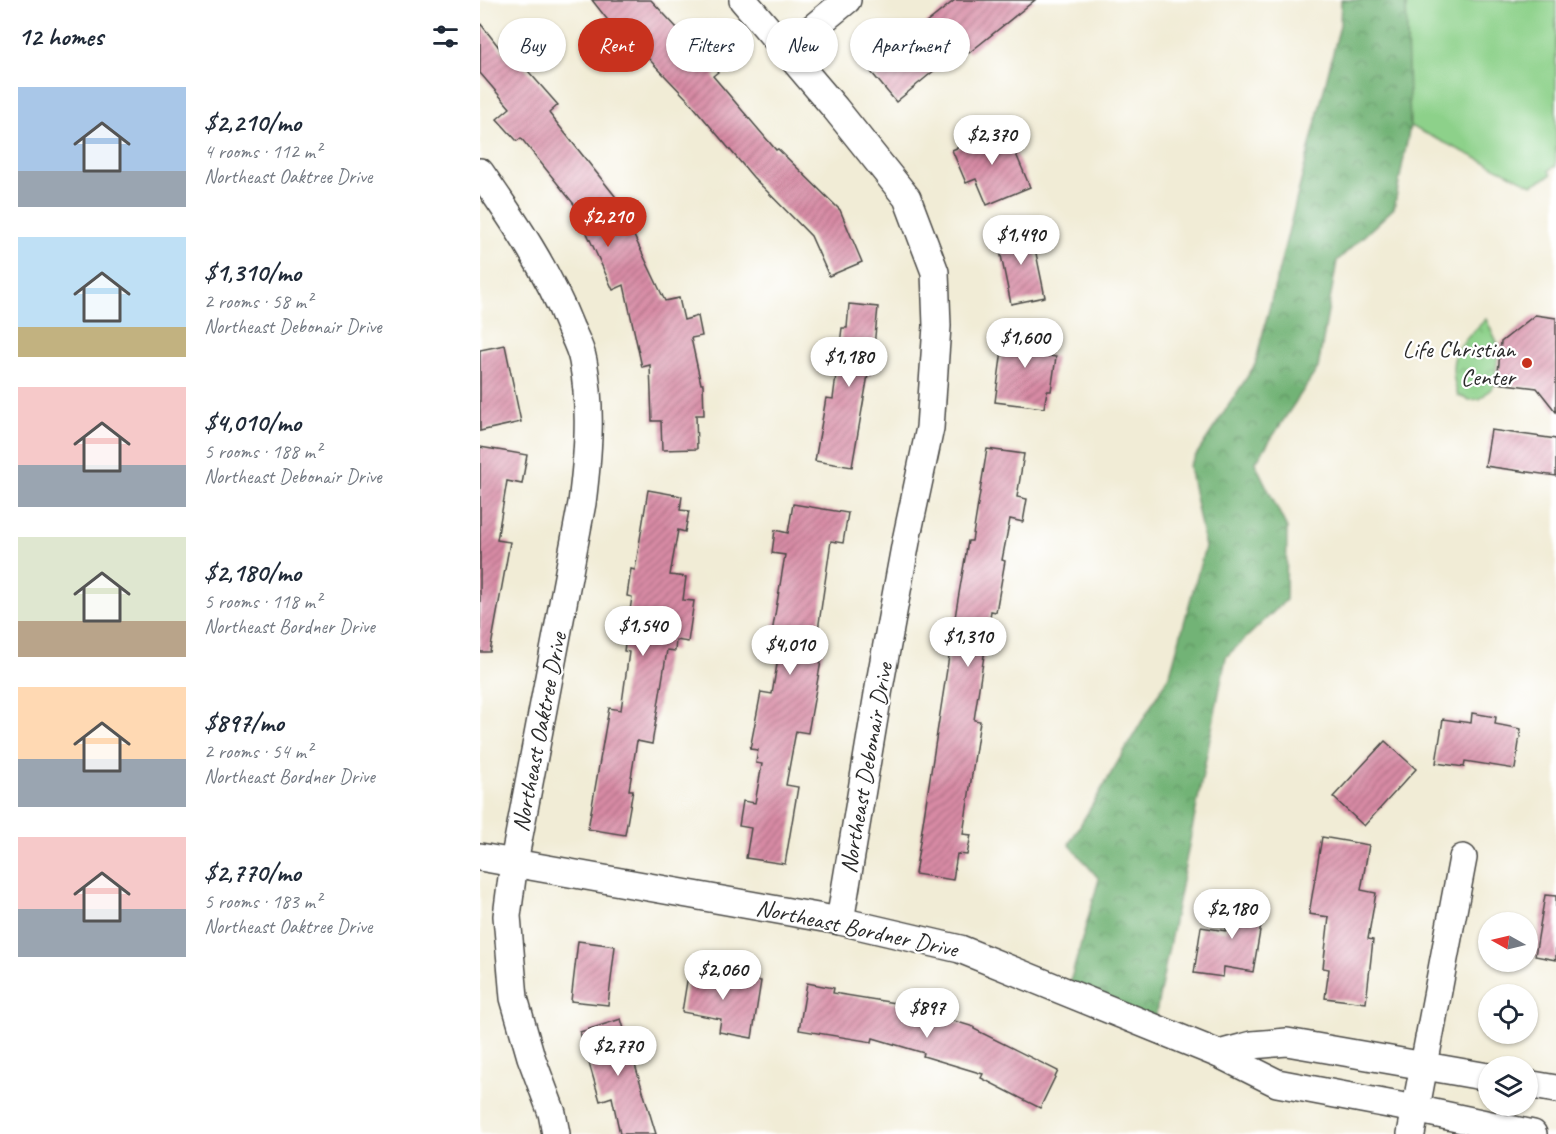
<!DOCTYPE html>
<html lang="en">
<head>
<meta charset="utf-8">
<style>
	body { margin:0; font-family:Caveat,sans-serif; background:#f6f6f7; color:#1f2937; height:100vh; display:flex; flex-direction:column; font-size:22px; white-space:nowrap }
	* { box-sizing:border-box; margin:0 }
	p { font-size:20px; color:#747a83 }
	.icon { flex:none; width:33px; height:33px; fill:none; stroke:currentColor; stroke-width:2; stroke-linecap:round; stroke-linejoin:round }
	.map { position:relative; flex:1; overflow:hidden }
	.side { display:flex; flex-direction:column; background:#fff; width:480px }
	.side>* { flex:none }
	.top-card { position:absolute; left:18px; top:18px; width:570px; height:54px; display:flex; gap:12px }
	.needle { width:39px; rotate:278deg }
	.buttons { position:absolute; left:998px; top:912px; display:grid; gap:12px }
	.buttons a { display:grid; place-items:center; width:60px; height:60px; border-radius:50%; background:#fff; box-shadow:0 2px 4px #0004; font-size:30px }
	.price { position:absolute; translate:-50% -51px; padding:0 14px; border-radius:21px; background:#fff; color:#222; font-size:20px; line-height:39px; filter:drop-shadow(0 2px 3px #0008) }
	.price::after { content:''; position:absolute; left:50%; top:36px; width:18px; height:14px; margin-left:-9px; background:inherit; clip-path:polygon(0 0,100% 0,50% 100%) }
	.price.selected { background:#c8321e; color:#fff }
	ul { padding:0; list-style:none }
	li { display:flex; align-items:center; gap:18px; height:150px; padding:0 18px }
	li span { display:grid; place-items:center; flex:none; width:168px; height:120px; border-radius:0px; color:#555 }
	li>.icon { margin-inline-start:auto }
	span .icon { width:72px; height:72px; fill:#fffc; stroke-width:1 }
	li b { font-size:26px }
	h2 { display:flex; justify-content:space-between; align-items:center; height:72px; padding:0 18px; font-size:26px }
	.chip { padding:0 21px; border-radius:27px; background:#fff; box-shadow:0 2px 4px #0004; font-size:21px; line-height:54px }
	.chip.selected { background:#c8321e; color:#fff }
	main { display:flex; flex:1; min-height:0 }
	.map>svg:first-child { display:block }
	.forest { fill:url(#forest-crowns); stroke:#4e6f50; stroke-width:1.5 }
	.park { fill:url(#park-crowns); stroke:#5c7e5a; stroke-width:1.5 }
	.pitch { fill:#8dd18a; stroke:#5c7e5a; stroke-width:1.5 }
	.building { fill:url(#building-hatch) }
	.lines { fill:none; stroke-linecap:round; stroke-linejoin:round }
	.minor-casing { stroke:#494845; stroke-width:30 }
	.minor { stroke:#fff; stroke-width:27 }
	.poi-dot { fill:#c8321e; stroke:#fff; stroke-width:2 }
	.labels { text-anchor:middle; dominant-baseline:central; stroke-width:4.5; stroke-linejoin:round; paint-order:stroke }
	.poi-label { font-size:24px; fill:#2b2b2b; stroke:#fff; text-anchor:end }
	.street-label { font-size:24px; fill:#2b2b2b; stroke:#fff }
</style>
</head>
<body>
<main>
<section class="side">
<h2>12 homes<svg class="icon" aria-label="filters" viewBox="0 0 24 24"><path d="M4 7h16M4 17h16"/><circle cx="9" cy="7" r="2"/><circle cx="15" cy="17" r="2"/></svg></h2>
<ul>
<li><span style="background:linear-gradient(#a9c7e8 70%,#9aa5b1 0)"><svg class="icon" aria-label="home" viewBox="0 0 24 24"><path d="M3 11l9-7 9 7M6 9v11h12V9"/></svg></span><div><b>$2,210/mo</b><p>4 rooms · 112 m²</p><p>Northeast Oaktree Drive</p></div></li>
<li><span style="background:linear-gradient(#bfe0f5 75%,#c2b280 0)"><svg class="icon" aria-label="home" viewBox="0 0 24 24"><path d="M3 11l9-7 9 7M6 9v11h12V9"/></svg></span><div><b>$1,310/mo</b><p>2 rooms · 58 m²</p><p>Northeast Debonair Drive</p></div></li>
<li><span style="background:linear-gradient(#f6c9c9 65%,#9aa5b1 0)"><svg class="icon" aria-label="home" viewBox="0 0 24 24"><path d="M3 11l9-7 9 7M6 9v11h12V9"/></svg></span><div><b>$4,010/mo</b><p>5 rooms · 188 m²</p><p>Northeast Debonair Drive</p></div></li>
<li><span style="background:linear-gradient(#dfe7d0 70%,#b9a48a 0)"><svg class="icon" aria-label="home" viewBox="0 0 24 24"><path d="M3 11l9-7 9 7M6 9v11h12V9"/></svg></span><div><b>$2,180/mo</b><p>5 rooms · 118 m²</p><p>Northeast Bordner Drive</p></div></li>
<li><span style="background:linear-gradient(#ffd9b3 60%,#9aa5b1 0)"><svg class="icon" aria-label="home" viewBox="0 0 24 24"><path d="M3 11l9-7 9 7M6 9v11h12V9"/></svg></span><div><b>$897/mo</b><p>2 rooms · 54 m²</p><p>Northeast Bordner Drive</p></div></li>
<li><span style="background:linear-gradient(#f6c9c9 60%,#9aa5b1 0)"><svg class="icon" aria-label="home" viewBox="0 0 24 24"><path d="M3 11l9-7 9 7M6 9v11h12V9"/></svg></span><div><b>$2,770/mo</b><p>5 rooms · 183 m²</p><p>Northeast Oaktree Drive</p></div></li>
</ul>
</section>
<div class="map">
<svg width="1076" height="1134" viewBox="0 0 1076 1134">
	<defs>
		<pattern id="forest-crowns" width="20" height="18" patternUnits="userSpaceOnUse" patternTransform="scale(1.5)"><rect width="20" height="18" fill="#72b376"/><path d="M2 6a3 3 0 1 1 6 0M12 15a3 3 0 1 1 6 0" fill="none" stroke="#5e9261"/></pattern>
		<pattern id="park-crowns" width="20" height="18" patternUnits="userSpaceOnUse" patternTransform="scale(1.5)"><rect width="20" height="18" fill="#8dd18a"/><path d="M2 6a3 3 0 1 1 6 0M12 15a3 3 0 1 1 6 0" fill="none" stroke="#73aa71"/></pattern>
		<pattern id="building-hatch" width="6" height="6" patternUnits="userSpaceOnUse" patternTransform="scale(1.5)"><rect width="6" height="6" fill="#d78aa4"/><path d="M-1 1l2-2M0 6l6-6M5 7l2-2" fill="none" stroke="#af7186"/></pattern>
	</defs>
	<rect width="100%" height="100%" fill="#fff"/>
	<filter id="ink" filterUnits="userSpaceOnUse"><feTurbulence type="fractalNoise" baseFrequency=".0167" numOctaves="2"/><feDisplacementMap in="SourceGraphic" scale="12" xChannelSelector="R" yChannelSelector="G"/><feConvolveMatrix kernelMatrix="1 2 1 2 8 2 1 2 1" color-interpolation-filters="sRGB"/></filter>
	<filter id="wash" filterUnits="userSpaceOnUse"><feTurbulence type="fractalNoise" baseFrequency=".008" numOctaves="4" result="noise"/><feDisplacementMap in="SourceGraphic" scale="24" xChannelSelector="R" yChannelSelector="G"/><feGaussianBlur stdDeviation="1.35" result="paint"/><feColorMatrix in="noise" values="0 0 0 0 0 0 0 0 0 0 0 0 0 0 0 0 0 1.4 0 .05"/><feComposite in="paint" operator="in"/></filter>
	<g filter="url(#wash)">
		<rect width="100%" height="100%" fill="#f1ecd6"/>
		<!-- forest -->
		<polygon class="forest" points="861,0 926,0 930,126 914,208 857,261 838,368 775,463 807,528 806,600 746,657 674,1023 590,982 619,879 589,844 690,674 725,547 709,466 775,365 860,25"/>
		<!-- park -->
		<path class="park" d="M1006 319 1019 346 1014 386 1000 399 989 400 978 396C965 354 978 347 1006 319Z"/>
		<!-- pitch -->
		<polygon class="pitch" points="926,0 1076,0 1076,166 1069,170 1071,175 1052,185 930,126"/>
		<g id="blocks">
			<!-- building -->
			<g class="building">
				<polygon points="112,0 171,0 238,72 233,76 296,150 298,149 360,210 382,262 349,276 331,236 273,177 208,100 145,34 141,37"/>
				<polygon points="475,0 555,0 489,53 484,46 416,102 387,67 439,25 441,27"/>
				<polygon points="0,23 29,60 34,55 78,105 69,113 135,196 185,301 199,298 204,320 218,316 222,336 211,338 221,384 223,384 224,415 216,415 217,449 182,450 181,421 172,421 170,365 162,367 144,285 133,290 106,231 113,228 41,138 37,141 17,119 30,108 0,73"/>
				<polygon points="525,128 550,187 507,205 496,179 486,183 472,150"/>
				<polygon points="551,229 565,297 531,304 517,236"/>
				<polygon points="369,304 398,307 391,375 388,375 372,467 335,461 346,398 353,399 362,328 367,328"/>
				<polygon points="1055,315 1076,318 1076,412 1057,388 1017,383 1021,342"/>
				<polygon points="525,328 567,334 564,355 576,357 571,391 567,391 564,408 515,402"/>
				<polygon points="25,345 41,422 0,431 0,350"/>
				<polygon points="1011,430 1076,439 1076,476 1005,466"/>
				<polygon points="0,447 47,455 42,484 27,481 17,540 30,542 10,652 0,652"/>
				<polygon points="507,449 544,454 537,497 547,499 543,522 530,519 522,560 525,561 516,612 511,611 494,720 500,721 483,834 491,835 487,855 477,854 473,880 435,874 477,605 488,541 492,541"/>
				<polygon points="168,490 202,496 200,510 209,511 205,532 198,530 190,575 206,577 203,600 214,601 208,642 196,640 195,651 187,650 172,744 157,741 149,790 153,790 145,835 108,829 129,708 141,710 149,652 144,651 152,597 147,596 151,569 155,570"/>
				<polygon points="313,504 368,513 363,543 351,541 336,644 344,645 328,733 316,731 306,785 318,787 305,864 266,858 271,828 259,826 263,801 275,803 282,764 276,763 278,750 270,749 281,692 292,694 301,641 291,639 305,555 292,553 295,530 308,533"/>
				<polygon points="992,713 1016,717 1015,724 1041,729 1035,769 985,761 984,767 956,763 963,719 991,723"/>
				<polygon points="905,741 936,769 884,826 853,797"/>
				<polygon points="842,837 889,845 881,890 896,893 888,939 893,940 886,1003 845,998 849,969 843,968 849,917 829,914"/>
				<polygon points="1065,895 1076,896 1076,960 1055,956"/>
				<polygon points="752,896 785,902 773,972 744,967 743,977 714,973 721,927 746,931"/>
				<polygon points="98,941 135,946 128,1005 91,1001"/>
				<polygon points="209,969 281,981 272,1038 239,1032 241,1019 202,1012"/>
				<polygon points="327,983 354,988 353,993 415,1003 494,1027 494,1029 578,1071 560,1108 501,1078 503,1074 443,1056 444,1053 393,1038 392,1042 319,1030"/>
				<polygon points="141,1019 176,1134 140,1134 132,1097 120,1101 100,1032"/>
			</g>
		</g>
	</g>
	<g filter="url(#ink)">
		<use href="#blocks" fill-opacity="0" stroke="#494845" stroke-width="1.5"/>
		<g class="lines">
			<!-- minor casing -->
			<g class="minor-casing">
				<g id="minor">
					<polyline points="263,0 355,108 427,198 455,272 457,326 450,428 427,536 399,688 360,921"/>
					<polyline points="306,50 367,0"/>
					<path d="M0 172C34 221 68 271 90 327 95 338 101 349 103 361 112 409 108 455 102 503L34 862 27 916 34 998 51 1057 72 1113 76 1134"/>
					<polyline points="0,857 360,921 480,949 739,1054 797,1083 935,1109 1053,1134"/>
					<polyline points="739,1054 772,1045 807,1042 1008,1077"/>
					<polyline points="1047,1084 1076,1089"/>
					<polyline points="931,1134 983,858"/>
				</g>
			</g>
			<!-- minor -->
			<use href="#minor" class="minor"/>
		</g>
	</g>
	<!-- markers -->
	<circle class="poi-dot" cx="1047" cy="363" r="6"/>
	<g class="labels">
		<!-- poi labels -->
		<g class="poi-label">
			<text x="1035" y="349">Life Christian<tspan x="1035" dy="28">Center</tspan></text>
		</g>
		<!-- street labels -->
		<g class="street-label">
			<text transform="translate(59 732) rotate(-79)">Northeast Oaktree Drive</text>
			<text transform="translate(386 768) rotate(-80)">Northeast Debonair Drive</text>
			<text transform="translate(377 928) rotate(12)">Northeast Bordner Drive</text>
		</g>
	</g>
</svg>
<div class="buttons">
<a><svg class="needle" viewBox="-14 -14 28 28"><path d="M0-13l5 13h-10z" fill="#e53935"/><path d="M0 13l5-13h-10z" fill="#747a83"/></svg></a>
<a><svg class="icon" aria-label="locate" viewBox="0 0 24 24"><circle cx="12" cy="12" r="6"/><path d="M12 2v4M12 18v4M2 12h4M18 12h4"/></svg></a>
<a><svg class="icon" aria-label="layers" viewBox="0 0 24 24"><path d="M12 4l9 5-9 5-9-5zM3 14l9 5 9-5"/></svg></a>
</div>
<b class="price" style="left:512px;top:166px">$2,370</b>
<b class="price selected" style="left:128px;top:248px">$2,210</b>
<b class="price" style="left:541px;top:266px">$1,490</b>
<b class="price" style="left:545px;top:369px">$1,600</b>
<b class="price" style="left:369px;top:388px">$1,180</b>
<b class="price" style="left:163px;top:657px">$1,540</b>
<b class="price" style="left:488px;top:668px">$1,310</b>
<b class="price" style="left:310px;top:676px">$4,010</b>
<b class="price" style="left:752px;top:940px">$2,180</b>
<b class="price" style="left:243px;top:1001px">$2,060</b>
<b class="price" style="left:447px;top:1039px">$897</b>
<b class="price" style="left:138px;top:1077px">$2,770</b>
<div class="top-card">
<a class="chip">Buy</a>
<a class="chip selected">Rent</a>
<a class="chip">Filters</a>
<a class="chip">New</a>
<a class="chip">Apartment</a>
</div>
</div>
</main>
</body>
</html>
